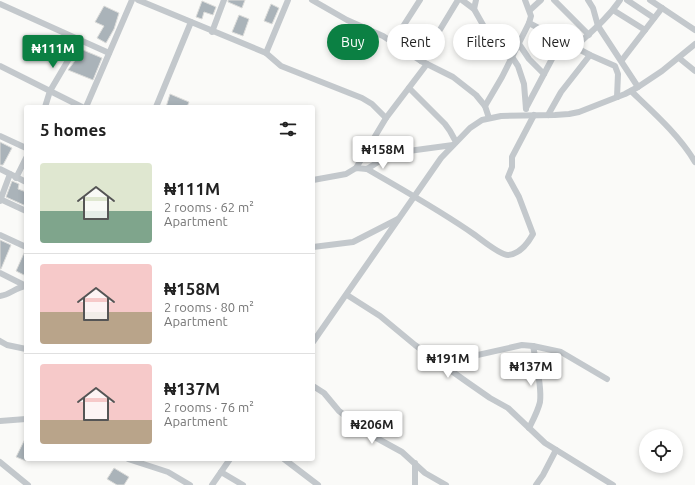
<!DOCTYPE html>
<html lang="en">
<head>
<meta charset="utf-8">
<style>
	body { margin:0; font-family:Ubuntu,sans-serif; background:#f2f2f2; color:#222; height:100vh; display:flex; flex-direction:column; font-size:15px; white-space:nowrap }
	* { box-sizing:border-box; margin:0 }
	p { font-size:13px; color:#767676 }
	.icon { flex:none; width:22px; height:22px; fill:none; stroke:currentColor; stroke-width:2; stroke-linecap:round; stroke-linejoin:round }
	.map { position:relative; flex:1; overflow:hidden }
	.panel { position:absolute; left:24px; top:105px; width:291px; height:356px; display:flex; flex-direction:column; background:#fff; border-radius:4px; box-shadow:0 2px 6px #0003 }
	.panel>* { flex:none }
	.banner { position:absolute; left:327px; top:24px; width:308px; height:36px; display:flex; gap:8px }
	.fabs { position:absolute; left:639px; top:429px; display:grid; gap:8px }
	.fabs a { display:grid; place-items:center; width:44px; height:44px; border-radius:50%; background:#fff; box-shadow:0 2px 6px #0003; font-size:20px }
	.price { position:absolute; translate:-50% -34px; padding:0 9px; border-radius:4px; background:#fff; color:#222; font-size:13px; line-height:26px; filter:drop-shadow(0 1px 2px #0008) }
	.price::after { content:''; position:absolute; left:50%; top:24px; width:12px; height:9px; margin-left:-6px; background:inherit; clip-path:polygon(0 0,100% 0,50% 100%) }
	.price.on { background:#0b8043; color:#fff }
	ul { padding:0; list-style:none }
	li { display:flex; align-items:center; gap:12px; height:100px; padding:0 16px }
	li+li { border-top:1px solid #e0e0e0 }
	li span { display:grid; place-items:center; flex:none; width:112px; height:80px; border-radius:4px; color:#555 }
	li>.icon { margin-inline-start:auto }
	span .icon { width:48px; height:48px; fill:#fffc; stroke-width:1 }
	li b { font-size:17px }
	h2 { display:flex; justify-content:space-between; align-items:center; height:48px; padding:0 16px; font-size:17px }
	.pill { padding:0 14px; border-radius:18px; background:#fff; box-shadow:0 2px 6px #0003; font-size:14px; line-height:36px }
	.pill.on { background:#0b8043; color:#fff }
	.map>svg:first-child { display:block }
	.building { fill:#aab3b9; stroke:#dcdcda }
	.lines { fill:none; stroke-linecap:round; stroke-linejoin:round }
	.street { stroke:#c3c8cc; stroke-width:6 }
</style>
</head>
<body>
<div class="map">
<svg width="695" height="485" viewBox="0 0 695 485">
	<rect width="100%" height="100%" fill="#fafaf8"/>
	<!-- building -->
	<g class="building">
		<polygon points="228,0 245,0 242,8 228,2"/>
		<polygon points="202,1 216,7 213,15 204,12 202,19 196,17"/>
		<polygon points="271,4 279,8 272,24 264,21"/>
		<polygon points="104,6 119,13 114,29 106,43 97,38 104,26 95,22"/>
		<polygon points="239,15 249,19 243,36 232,32"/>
		<polygon points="83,50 102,58 93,80 68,70"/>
		<polygon points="170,94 189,102 187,107 166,107"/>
		<polygon points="0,142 12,148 3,165 0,165"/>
		<polygon points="12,181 19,184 18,189 26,192 26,206 6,197"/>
		<polygon points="0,240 11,245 1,269 0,269"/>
		<polygon points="25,251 26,251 26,276 16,271"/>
		<polygon points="26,437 26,461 16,457"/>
		<polygon points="114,468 129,477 124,485 117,485 107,479"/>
	</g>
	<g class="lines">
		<!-- street -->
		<g class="street">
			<polyline points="138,0 266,53 281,66 362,98 372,104 386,118"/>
			<polyline points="312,0 347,20 383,36 421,61 453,77 476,95 485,106 489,118"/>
			<polyline points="462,0 474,9 487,32 497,44 512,57 518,66 524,84 526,109"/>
			<polyline points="554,0 589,35"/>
			<polyline points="588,0 593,8 598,26 638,87"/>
			<polyline points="627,0 654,18"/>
			<polyline points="650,0 695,30"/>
			<polyline points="0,4 109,53"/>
			<polyline points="474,9 476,0"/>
			<polyline points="530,10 541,0"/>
			<polyline points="613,10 645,30"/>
			<polyline points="529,23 590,55 615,66 618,74 617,97"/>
			<polyline points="212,32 224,0"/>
			<polyline points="393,42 420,0"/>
			<polyline points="519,44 529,59 544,74"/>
			<path d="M575 47C591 32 608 18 620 0"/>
			<polyline points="266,53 288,0"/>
			<polyline points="679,58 695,71"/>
			<polyline points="622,60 662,8"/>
			<polyline points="421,61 458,0"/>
			<polyline points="0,66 82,107"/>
			<polyline points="409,88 445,124 450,131 456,142"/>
			<path d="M631 91C653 112 680 136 695 162"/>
			<polyline points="485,106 502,77 529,23 531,16 525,0"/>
			<polyline points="45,107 50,91 80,40"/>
			<polyline points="86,107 132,0"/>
			<polyline points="156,107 191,22"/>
			<polyline points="526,108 562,40"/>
			<polyline points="548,115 561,92 590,55"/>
			<polyline points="0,136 26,148"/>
			<polyline points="356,168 386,118 427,64"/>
			<polyline points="0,169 26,182"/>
			<path d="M367 169C403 190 441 211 475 235 482 240 500 255 508 255 520 254 528 243 533 234L519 197 508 177 512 167V157L534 115"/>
			<polyline points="16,178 26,158"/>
			<polyline points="313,180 346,174 356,168 367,169 386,157 401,152 453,145"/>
			<polyline points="0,199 26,211"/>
			<polyline points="0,201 10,174"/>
			<polyline points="0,235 26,247"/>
			<polyline points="313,247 353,242 398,219"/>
			<polyline points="0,273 26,286"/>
			<polyline points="347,295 380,316 415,345 467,382 490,398 508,408 545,443 613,485"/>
			<path d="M0 296C10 295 16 287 26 286"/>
			<polyline points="0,341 7,345 26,349"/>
			<polyline points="313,342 441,158 470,128 482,120 501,116 555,115 569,114 579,112 625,94 638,87 662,71 695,44"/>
			<polyline points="442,363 522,345 533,346 561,352 607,379"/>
			<polyline points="313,386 324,393 339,411 371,435 402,452 425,473 446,485"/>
			<polyline points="0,421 26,419"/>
			<path d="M529 428C533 420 538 411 540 402 542 386 536 361 533 346"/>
			<polyline points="128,459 168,472 190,485"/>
			<polyline points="284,459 318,485"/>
			<polyline points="0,462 28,485"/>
			<polyline points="221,472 243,485"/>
			<polyline points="212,485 230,459"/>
			<polyline points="415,485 415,463"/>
			<polyline points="536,485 543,475 556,450"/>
		</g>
	</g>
</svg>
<div class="fabs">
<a><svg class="icon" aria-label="locate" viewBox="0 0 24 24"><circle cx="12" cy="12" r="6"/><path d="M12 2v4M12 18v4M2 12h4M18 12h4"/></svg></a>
</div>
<b class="price on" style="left:53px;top:69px">₦111M</b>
<b class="price" style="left:383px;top:170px">₦158M</b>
<b class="price" style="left:448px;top:379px">₦191M</b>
<b class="price" style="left:531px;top:387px">₦137M</b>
<b class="price" style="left:372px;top:445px">₦206M</b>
<div class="banner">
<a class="pill on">Buy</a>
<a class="pill">Rent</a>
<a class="pill">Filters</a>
<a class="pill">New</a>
</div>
<section class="panel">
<h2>5 homes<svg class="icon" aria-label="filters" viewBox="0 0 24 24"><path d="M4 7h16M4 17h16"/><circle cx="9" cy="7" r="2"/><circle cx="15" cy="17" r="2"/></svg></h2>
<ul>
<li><span style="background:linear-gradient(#dfe7d0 60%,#7fa58c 0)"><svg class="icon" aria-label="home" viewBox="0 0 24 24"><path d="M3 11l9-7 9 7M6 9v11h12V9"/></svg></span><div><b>₦111M</b><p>2 rooms · 62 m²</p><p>Apartment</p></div></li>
<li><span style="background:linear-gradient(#f6c9c9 60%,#b9a48a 0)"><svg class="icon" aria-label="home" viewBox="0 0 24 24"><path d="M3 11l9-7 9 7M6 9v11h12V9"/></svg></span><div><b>₦158M</b><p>2 rooms · 80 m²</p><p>Apartment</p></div></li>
<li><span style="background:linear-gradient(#f6c9c9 70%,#b9a48a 0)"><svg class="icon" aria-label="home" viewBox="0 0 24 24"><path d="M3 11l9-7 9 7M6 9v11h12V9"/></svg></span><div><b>₦137M</b><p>2 rooms · 76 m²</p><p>Apartment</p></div></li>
</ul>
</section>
</div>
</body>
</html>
